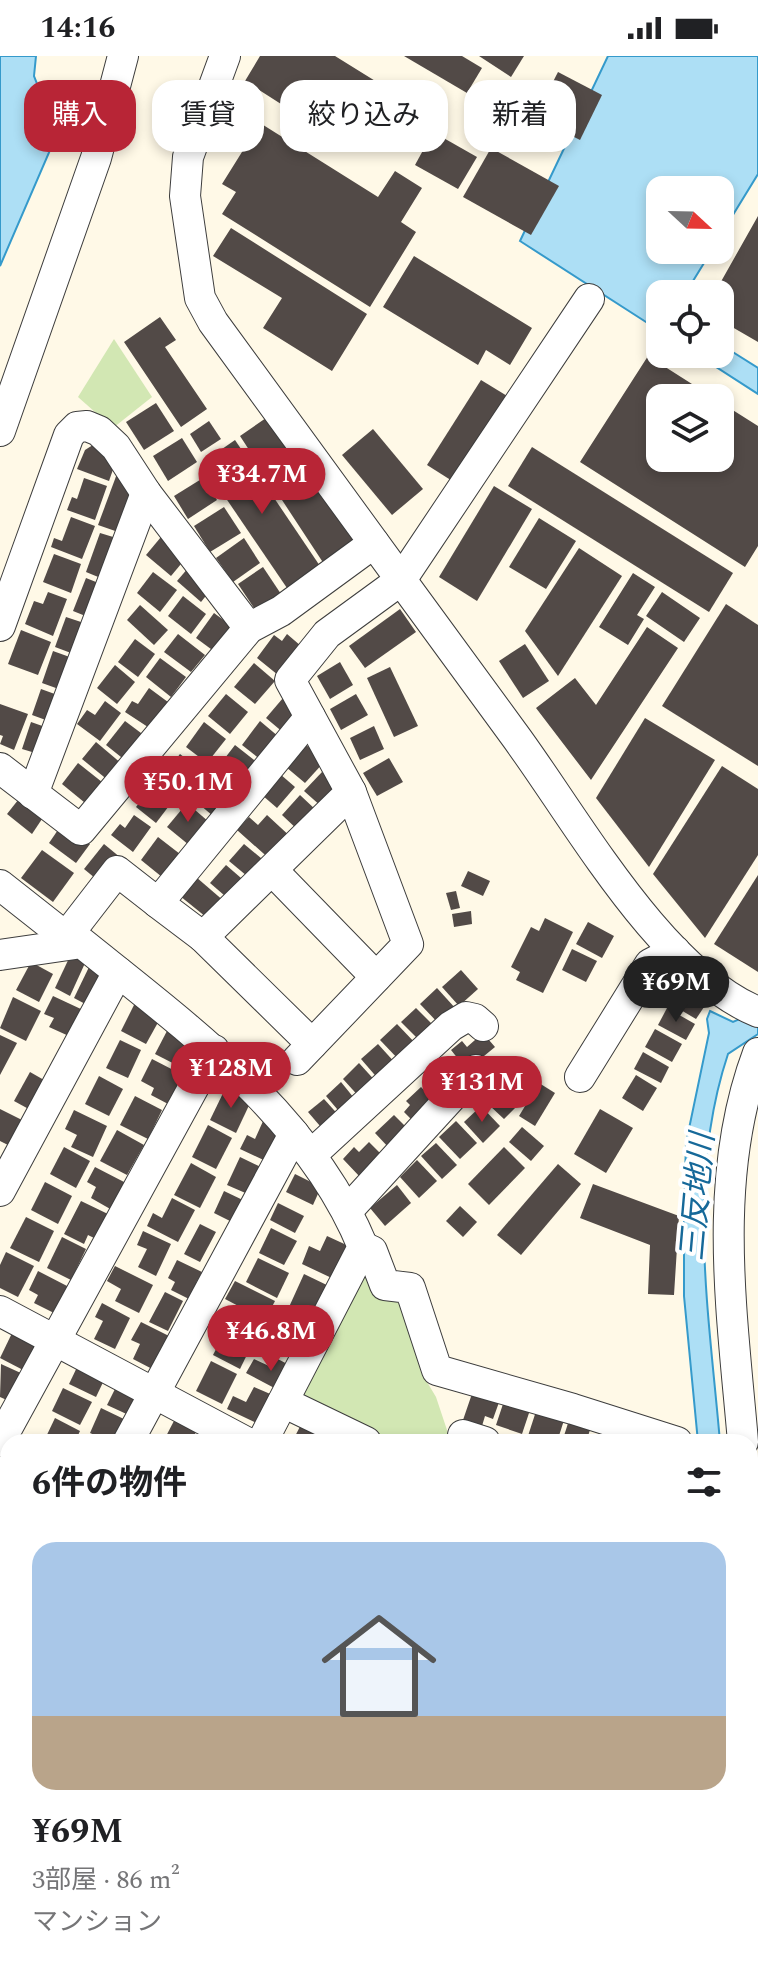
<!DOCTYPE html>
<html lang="ja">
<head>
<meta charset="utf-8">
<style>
	body { margin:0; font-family:Spectral,"Noto Sans JP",serif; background:#f2f2f2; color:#202124; height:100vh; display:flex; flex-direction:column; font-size:30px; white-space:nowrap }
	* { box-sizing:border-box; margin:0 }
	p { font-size:26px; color:#757577 }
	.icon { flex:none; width:44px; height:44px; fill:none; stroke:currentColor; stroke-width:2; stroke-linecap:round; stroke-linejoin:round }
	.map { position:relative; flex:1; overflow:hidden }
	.side { position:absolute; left:0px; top:1378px; width:758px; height:536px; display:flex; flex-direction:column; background:#fff; border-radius:24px 24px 0 0; box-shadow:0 4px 12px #0003 }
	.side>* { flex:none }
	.banner { position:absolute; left:24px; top:24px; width:710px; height:72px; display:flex; gap:16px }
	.needle { width:52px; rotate:112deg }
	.fabs { position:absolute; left:646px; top:120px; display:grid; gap:16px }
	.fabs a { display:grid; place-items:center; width:88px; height:88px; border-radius:16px; background:#fff; box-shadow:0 4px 12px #0003; font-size:40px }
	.price { position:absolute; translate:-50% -68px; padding:0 18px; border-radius:28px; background:#b82536; color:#fff; font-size:26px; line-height:52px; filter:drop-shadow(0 2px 4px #0008) }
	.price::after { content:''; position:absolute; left:50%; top:48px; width:24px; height:18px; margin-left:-12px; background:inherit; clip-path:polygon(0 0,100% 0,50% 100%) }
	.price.on { background:#222; color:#fff }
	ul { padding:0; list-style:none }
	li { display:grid; align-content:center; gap:16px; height:424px; padding:0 32px }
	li+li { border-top:2px solid #e0e0e0 }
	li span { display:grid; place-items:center; height:248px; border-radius:24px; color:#555 }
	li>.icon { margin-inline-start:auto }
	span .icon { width:144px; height:144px; fill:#fffc; stroke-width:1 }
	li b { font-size:34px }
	h2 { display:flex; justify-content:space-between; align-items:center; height:96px; padding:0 32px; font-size:34px }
	.pill { padding:0 28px; border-radius:24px; background:#fff; box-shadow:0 4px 12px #0003; font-size:28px; line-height:72px }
	.pill.on { background:#b82536; color:#fff }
	.status { display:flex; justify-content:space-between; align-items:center; height:56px; padding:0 40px; background:#fff; direction:ltr }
	.status svg { height:22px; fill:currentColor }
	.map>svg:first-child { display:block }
	.green { fill:#d2e7b3 }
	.water { fill:#addff5; stroke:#359acb; stroke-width:2 }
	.building { fill:#524a47 }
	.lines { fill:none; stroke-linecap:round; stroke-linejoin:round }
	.minor-casing { stroke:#3d3d3d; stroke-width:32 }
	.major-casing { stroke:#1b1b1b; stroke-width:40 }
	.minor { stroke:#fff; stroke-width:30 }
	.major { stroke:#f8c75f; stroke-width:38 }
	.labels { text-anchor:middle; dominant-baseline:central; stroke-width:8; stroke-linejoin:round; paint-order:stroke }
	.water-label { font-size:32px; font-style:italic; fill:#166999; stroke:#fff }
</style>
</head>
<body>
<div class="status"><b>14:16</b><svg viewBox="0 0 49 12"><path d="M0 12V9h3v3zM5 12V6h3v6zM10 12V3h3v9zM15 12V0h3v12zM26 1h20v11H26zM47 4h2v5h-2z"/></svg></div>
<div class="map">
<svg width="758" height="1914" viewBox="0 0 758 1914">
	<rect width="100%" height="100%" fill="#fff9e7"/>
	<!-- green -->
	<g class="green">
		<polygon points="114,283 152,341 113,372 78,341"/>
		<polygon points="359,1210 404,1236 421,1316 436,1341 451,1386 375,1386 290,1341"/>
	</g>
	<!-- water -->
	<g class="water">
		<polygon points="0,0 36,0 34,20 57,78 0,210"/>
		<polygon points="608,0 758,0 758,118 720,180 720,134 660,134 660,194 712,194 685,238 660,238 660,275 520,185"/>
		<polygon points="720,288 758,312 758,338 696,298 720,298"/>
		<path d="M710 955 733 966 758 955V978L728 998C686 1124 709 1257 720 1386H698L684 1240V1153L686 1087 709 977 707 963Z"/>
	</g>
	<!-- building -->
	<g class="building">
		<polygon points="260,0 335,0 393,36 361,89 314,60 323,45 294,27 281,48 245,25"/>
		<polygon points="404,0 462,0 482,12 467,37"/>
		<polygon points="479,0 524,0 511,21"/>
		<polygon points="558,16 602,39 580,84 535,61"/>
		<polygon points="260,67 378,141 395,115 422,132 401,166 416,176 370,251 222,158 236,136 222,128"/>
		<polygon points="433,76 477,101 458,133 415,109"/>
		<polygon points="491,92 559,130 531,179 463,141"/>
		<polygon points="758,160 758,286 720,264 720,238 714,238"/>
		<polygon points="231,172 367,258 332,315 263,272 282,242 213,200"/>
		<polygon points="414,200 532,272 510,309 486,294 478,309 383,251"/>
		<polygon points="160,261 176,284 165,291 207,353 181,371 124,286"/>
		<polygon points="648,300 714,342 660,342 660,402 720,402 720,346 758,370 758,490 745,511 580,406"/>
		<polygon points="481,324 512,343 457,428 427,409"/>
		<polygon points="156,347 174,375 144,394 126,366"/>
		<polygon points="266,362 297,409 306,404 360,485 324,508 240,380"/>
		<polygon points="209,365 221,383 201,396 190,378"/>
		<polygon points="373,373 423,433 392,459 342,399"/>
		<polygon points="182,382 197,406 168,425 153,400"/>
		<polygon points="235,384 322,513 289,535 202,407"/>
		<polygon points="96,387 117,402 109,425 77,413 85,394"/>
		<polygon points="532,391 733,517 709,556 508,430"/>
		<polygon points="118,415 137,434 121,477 98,469"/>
		<polygon points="84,422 107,430 95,464 67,454 72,441 77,443"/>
		<polygon points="203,422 217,444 188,463 174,440"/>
		<polygon points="494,430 532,453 477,545 439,521"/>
		<polygon points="224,451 241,477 210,496 194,470"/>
		<polygon points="71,461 95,470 82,503 51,491 54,482 62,485"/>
		<polygon points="539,462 576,485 546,533 509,511"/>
		<polygon points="100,477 123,484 108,525 86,516"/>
		<polygon points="161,481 186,502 171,520 146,499"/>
		<polygon points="244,482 260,507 233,526 216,502"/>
		<polygon points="579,492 622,520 558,620 525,575"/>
		<polygon points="54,498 81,508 71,537 43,526"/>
		<polygon points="189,511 213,531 201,546 177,525"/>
		<polygon points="263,511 283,541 258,558 238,528"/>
		<polygon points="153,516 177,534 160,556 137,537"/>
		<polygon points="633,517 655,531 637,559 644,563 628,589 599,571"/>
		<polygon points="86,522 106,530 93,563 73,555"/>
		<polygon points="48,536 67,543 53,580 25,568 34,545 43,548"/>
		<polygon points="662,536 700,562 684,586 646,560"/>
		<polygon points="183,540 206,558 191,578 168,560"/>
		<polygon points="726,548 758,569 758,710 662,650"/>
		<polygon points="140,549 168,574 154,589 127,564"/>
		<polygon points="400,553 416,576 365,612 349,590"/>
		<polygon points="214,557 233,571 215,596 196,582"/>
		<polygon points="66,561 90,569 79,600 55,591"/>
		<polygon points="647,571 678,592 591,724 536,652 575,622 596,649"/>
		<polygon points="21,574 51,586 38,619 8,608"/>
		<polygon points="178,578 205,599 191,616 164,596"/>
		<polygon points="287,578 301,590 278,619 257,602 274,579 282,585"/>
		<polygon points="135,583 155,598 138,621 118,606"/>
		<polygon points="525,588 549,625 523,642 499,605"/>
		<polygon points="53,595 78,604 67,636 42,627"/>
		<polygon points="160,602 186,621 171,641 146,621"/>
		<polygon points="340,606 353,629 330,643 317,620"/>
		<polygon points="254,607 275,625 255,648 234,631"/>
		<polygon points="115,609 135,626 117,648 97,632"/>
		<polygon points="390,611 418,670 394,681 367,622"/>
		<polygon points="149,632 172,649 154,675 125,656 132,645 138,648"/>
		<polygon points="41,633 63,641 54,667 32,659"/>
		<polygon points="226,638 248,656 230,678 208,660"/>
		<polygon points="356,638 368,659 341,674 330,653"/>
		<polygon points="283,642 302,658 285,678 266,662"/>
		<polygon points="105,645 121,657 100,685 77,668 87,654 95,659"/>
		<polygon points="0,648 28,658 14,694 0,688 3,680 0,679"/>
		<polygon points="645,662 715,704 649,811 596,742"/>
		<polygon points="125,665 145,680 126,705 106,689"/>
		<polygon points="260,665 279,681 261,704 242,689"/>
		<polygon points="31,666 51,673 42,699 22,693"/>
		<polygon points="204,666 226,683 207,707 186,691"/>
		<polygon points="374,670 384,693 360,704 350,682"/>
		<polygon points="96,686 122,708 109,725 82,703"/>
		<polygon points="305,688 325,705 305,727 286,711"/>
		<polygon points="235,689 258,707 244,726 234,718 229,725 215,715"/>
		<polygon points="180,698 203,716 184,739 162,721"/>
		<polygon points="389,702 403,726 377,740 363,717"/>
		<polygon points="78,707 107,730 90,751 62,728"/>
		<polygon points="722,710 758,733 758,799 705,882 653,818"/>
		<polygon points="322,716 339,732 322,751 304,735"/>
		<polygon points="280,718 295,731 277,752 262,739"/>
		<polygon points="212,722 231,738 213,760 193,743"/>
		<polygon points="155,726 175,742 156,767 136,751"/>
		<polygon points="22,739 46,757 32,778 7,758"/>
		<polygon points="300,739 317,755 299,775 282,759"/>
		<polygon points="187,747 209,766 189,789 167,771"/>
		<polygon points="134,759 151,771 133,796 111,779 120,768 125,772"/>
		<polygon points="267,759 293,783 273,806 237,774 249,761 258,769"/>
		<polygon points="62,768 90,788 76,807 49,787"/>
		<polygon points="158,781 180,798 162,821 141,804"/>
		<polygon points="104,788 121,802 101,827 84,813"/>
		<polygon points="244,788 267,807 253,825 229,805"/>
		<polygon points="42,794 74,817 53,846 21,822"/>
		<polygon points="226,809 248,828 232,846 210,827"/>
		<polygon points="468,815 490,825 483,840 461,830"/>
		<polygon points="758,819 758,916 714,888"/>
		<polygon points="196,821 225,846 211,865 180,840"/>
		<polygon points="456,835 460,852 451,854 446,837"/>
		<polygon points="471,855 472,868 454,871 452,858"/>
		<polygon points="545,862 573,876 543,937 516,924 520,916 511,911 531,871 539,875"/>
		<polygon points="588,866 614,880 602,902 576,888"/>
		<polygon points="572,893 597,905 586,926 562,914"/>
		<polygon points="71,898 86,905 70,940 55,932"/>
		<polygon points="31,906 53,918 39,946 16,934"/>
		<polygon points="90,909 105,916 89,950 74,942"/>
		<polygon points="461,914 478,933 459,950 442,931"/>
		<polygon points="681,929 708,945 696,963 669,947"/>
		<polygon points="437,932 456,953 440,969 420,948"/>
		<polygon points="53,940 83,954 71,981 49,971 54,962 44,958"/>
		<polygon points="13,941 41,955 26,985 0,972"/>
		<polygon points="135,947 161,961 146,988 121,975"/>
		<polygon points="416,952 435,971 421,986 401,966"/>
		<polygon points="667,952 695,968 686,984 658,969"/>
		<polygon points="397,968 417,989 400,1005 380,984"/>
		<polygon points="168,973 203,991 190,1016 155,998"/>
		<polygon points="655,973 682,988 672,1006 645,991"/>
		<polygon points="483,977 495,991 467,1014 451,994 462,985 467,991"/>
		<polygon points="0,979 17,987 0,1019"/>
		<polygon points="120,984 141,994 128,1022 106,1012"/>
		<polygon points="378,988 397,1009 380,1025 361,1003"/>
		<polygon points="643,996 669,1011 661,1027 634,1013"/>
		<polygon points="152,1003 185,1020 170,1049 151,1039 154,1032 141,1025"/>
		<polygon points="448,1005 462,1019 440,1042 426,1027"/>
		<polygon points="359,1007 378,1028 362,1044 343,1023"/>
		<polygon points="30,1016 51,1028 36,1057 14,1045"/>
		<polygon points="636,1019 657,1032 643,1055 622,1042"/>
		<polygon points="99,1020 123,1033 109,1060 85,1048"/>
		<polygon points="341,1026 358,1047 343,1060 326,1040"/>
		<polygon points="501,1026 522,1045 504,1063 489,1049 494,1043 489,1038"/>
		<polygon points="539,1027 555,1037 535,1070 519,1060"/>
		<polygon points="226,1031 252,1043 236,1077 210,1064"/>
		<polygon points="421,1031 436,1046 415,1067 404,1056 410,1049 406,1045"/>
		<polygon points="135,1040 162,1054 148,1083 120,1069"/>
		<polygon points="324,1043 342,1063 326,1077 308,1056"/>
		<polygon points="481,1050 500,1070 483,1087 464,1066"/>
		<polygon points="0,1053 26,1066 14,1092 0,1085"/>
		<polygon points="600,1053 633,1072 606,1117 574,1098"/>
		<polygon points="74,1054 107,1070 93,1101 71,1091 77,1079 65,1073"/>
		<polygon points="394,1059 409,1074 390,1093 375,1077"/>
		<polygon points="264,1063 286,1074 270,1107 240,1093 247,1079 255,1083"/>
		<polygon points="456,1065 477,1087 460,1103 439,1081"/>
		<polygon points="208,1069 232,1082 216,1113 192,1101"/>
		<polygon points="522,1071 544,1090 531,1105 509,1086"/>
		<polygon points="117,1074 144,1089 127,1119 100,1105"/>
		<polygon points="369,1086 382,1099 360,1121 343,1103 354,1091 359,1096"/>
		<polygon points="436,1087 457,1109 442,1123 421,1100"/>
		<polygon points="64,1091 90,1105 76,1132 50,1118"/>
		<polygon points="504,1091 525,1112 489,1149 468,1128"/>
		<polygon points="240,1101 263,1112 250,1139 227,1129"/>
		<polygon points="417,1104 437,1125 419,1142 400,1121"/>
		<polygon points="191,1107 216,1121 200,1152 174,1139"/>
		<polygon points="558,1108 581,1128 521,1199 497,1179"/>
		<polygon points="95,1111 126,1127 112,1154 91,1142 96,1131 87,1126"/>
		<polygon points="295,1118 321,1131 313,1149 286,1136"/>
		<polygon points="45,1126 72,1140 58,1168 31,1154"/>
		<polygon points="593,1128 679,1160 674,1239 648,1238 650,1189 580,1162"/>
		<polygon points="397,1129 411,1147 385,1170 370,1152"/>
		<polygon points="224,1135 247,1146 236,1168 214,1157"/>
		<polygon points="172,1142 195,1154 178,1186 147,1170 153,1157 162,1162"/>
		<polygon points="81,1145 110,1159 98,1184 88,1179 84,1188 64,1178"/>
		<polygon points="278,1147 304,1160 295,1177 270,1164"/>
		<polygon points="460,1150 477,1166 463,1181 446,1165"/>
		<polygon points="26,1161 54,1175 39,1206 10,1192"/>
		<polygon points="200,1168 216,1176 200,1206 184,1198"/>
		<polygon points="271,1172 297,1185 284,1209 259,1197"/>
		<polygon points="143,1175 171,1188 156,1220 138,1211 147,1193 137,1189"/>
		<polygon points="327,1180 353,1192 338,1225 302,1208 309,1190 320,1195"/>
		<polygon points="62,1181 86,1193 71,1224 47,1212"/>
		<polygon points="6,1196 34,1210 18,1241 0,1232 0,1209"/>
		<polygon points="258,1202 289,1217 277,1242 246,1226"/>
		<polygon points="177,1204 202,1216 196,1227 203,1230 195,1246 171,1234 175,1226 168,1222"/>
		<polygon points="115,1210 153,1229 139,1257 115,1245 121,1233 107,1225"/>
		<polygon points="38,1215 69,1231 56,1258 34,1247 38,1239 29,1234"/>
		<polygon points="304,1218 333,1232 318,1264 289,1251"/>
		<polygon points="235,1225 275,1245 265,1264 225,1243"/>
		<polygon points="165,1236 183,1245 168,1275 149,1266"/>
		<polygon points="102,1247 130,1262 115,1293 94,1283 103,1265 95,1261"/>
		<polygon points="235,1256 261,1270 240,1313 213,1299"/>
		<polygon points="284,1256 311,1270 297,1297 270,1283"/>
		<polygon points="141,1266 175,1283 158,1316 133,1303 140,1288 131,1284"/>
		<polygon points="14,1273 40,1287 25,1315 0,1302"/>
		<polygon points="274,1301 293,1311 280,1335 246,1317 254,1303 269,1310"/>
		<polygon points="80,1305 107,1318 96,1341 69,1328"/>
		<polygon points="211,1305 237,1318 222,1348 196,1335"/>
		<polygon points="1,1308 23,1318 9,1345 0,1341"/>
		<polygon points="119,1325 144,1338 133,1361 107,1349"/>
		<polygon points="475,1329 502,1338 493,1363 485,1360 482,1370 463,1364"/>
		<polygon points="254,1331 275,1340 261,1369 227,1353 233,1340 246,1346"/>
		<polygon points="63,1332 92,1346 80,1369 52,1355"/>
		<polygon points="506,1339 532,1348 522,1378 496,1369"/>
		<polygon points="538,1349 566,1358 557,1386 536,1386 527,1383"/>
		<polygon points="101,1352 128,1365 118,1386 110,1386 90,1377"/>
		<polygon points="571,1358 593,1365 586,1386 562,1386"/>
		<polygon points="176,1361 198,1372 191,1386 163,1386"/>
		<polygon points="305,1361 331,1373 324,1386 292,1386"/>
		<polygon points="55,1362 80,1375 75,1386 44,1385"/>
		<polygon points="8,1446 8,1479 0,1475 0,1463"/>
		<polygon points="0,1481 8,1485 8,1495 0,1511"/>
		<polygon points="4,1530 8,1531 8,1568 0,1564 0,1539"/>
		<polygon points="0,1570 8,1573 8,1595 0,1613"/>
		<polygon points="758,1610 758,1658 750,1655 750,1630"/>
		<polygon points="0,1634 8,1638 8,1662 0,1658"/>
		<polygon points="750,1671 758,1674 758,1724 750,1745"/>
		<polygon points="750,1775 758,1778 758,1801 750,1797"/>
		<polygon points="750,1821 758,1824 758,1857 750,1854"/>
		<polygon points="0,1861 8,1868 8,1892 5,1896 8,1899 8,1906 16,1906 26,1914 0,1914"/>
		<polygon points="366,1906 410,1906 398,1914 372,1914"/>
		<polygon points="456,1906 479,1906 482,1910 477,1914 447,1914"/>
		<polygon points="661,1906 679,1906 688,1910 687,1914 657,1914"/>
	</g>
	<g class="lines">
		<!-- minor casing -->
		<g class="minor-casing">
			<g id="minor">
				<path d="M225 0 188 101 185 140 200 242 213 266C312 403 413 540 513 677 576 762 659 915 758 956"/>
				<polyline points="0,375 96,102 123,0"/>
				<polyline points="0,570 69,379 77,371 87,370 99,375 116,391 146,437 249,572"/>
				<polyline points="0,712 81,774 249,572 281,555 374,487"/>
				<polyline points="33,738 146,437"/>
				<polyline points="272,814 376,921"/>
				<polyline points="0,829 66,881 117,815 158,847 310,661"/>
				<polyline points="158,847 203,881 351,736 290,624 327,578 401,524 589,243"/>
				<polyline points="203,881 312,988"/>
				<path d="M0 899 82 887C189 973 310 1061 363 1191L262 1386"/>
				<polyline points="297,1004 408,888 351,736"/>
				<polyline points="580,1021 650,908 675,895"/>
				<polyline points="312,1098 451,970 466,961 475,963 483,970"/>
				<polyline points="0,1135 118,916"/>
				<polyline points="348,1154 476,1014"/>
				<polyline points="363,1191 372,1195 385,1229 410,1232 437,1314 573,1353 677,1386"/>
				<polyline points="0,1255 246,1386"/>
				<polyline points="283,1346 366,1386"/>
				<polyline points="463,1379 485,1386"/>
				<polyline points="0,1385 214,994"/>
				<polyline points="128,1386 294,1078"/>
				<path d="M743 1386C732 1256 711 1122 758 997"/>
				<polyline points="750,1494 758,1497"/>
				<polyline points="0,1626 8,1611"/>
				<polyline points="337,1914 346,1906"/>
				<polyline points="598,1914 601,1906"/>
			</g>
		</g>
		<!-- major casing -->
		<g class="major-casing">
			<g id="major">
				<polyline points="0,1689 8,1692"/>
				<polyline points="0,1788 8,1799"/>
				<polyline points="72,1906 76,1914"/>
				<polyline points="510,1906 521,1914"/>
			</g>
		</g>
		<!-- minor -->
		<use href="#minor" class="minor"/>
		<!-- major -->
		<use href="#major" class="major"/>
	</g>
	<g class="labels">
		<!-- water labels -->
		<g class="water-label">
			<text transform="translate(698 1141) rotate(-85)">三反地川</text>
		</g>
	</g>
</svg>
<div class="fabs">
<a><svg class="needle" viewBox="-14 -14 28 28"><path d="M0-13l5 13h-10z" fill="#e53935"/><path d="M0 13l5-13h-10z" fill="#757577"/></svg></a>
<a><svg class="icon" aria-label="locate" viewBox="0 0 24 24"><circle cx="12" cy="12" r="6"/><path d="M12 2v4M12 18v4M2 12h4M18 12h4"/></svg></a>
<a><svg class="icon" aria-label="layers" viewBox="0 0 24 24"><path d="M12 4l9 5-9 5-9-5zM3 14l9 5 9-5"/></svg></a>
</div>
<b class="price" style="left:262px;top:460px">¥34.7M</b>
<b class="price" style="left:188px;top:768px">¥50.1M</b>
<b class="price on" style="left:676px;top:968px">¥69M</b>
<b class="price" style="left:231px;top:1054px">¥128M</b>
<b class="price" style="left:482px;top:1068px">¥131M</b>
<b class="price" style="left:271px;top:1317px">¥46.8M</b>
<div class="banner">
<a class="pill on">購入</a>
<a class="pill">賃貸</a>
<a class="pill">絞り込み</a>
<a class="pill">新着</a>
</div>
<section class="side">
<h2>6件の物件<svg class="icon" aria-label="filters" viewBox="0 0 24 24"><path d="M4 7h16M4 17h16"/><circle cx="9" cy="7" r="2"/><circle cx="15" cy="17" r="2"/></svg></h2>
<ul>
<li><span style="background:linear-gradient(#a9c7e8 70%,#b9a48a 0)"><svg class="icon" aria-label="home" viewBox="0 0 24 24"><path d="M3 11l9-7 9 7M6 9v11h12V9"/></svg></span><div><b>¥69M</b><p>3部屋 · 86 m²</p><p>マンション</p></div></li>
</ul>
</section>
</div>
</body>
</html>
